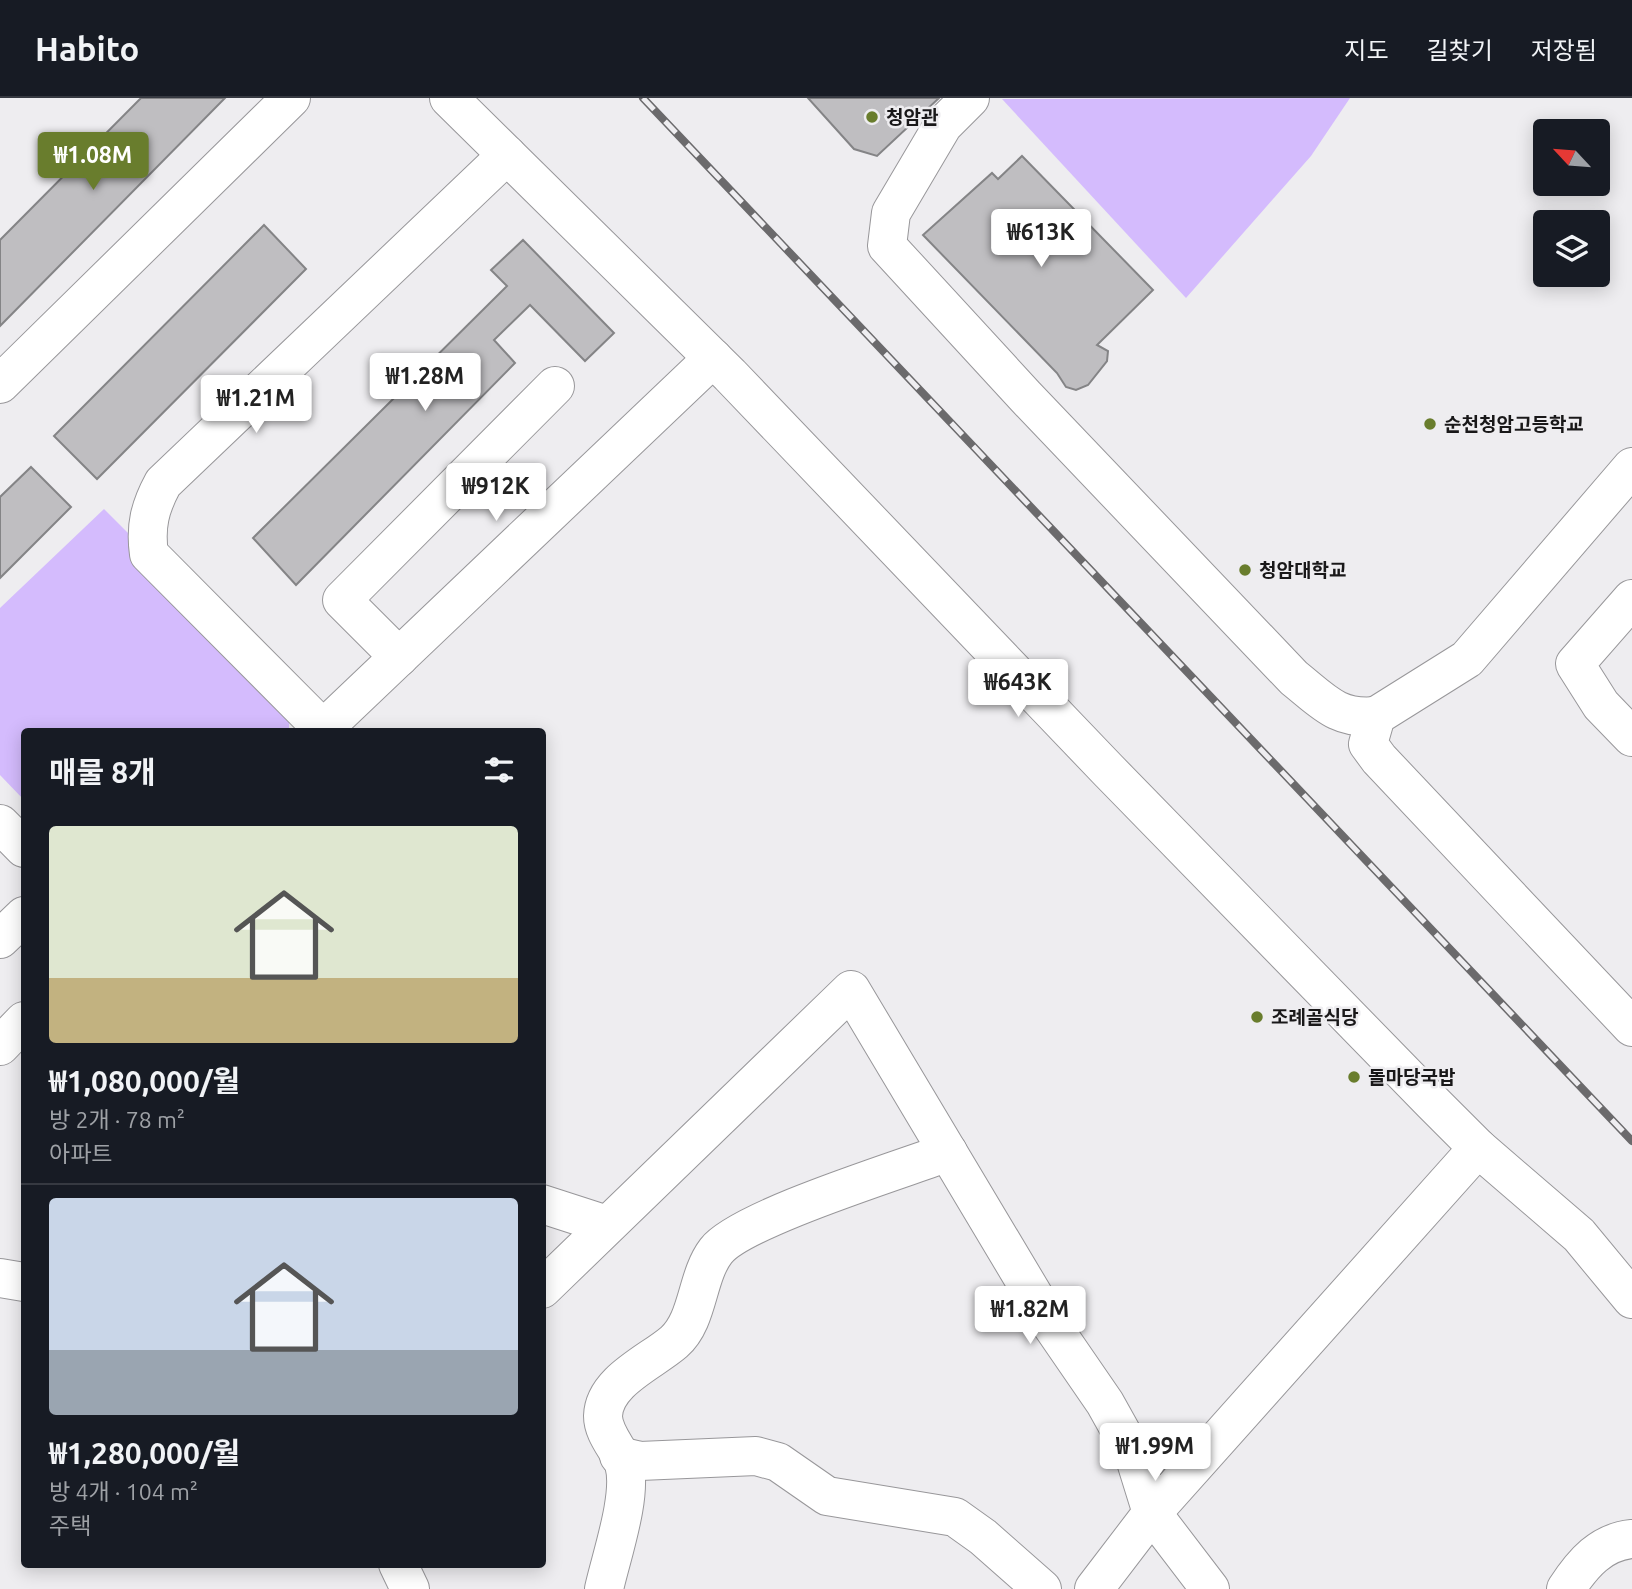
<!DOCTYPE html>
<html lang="ko">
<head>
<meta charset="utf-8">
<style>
	body { margin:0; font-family:Ubuntu,"Noto Sans KR",sans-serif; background:#242831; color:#f1f3f6; height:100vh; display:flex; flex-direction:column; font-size:26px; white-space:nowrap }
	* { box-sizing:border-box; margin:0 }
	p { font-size:23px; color:#9ea1a6 }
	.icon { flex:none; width:38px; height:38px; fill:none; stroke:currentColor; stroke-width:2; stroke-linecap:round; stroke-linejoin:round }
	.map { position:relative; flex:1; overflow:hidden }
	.drawer { position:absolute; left:21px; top:630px; width:525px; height:840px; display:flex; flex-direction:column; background:#171b24; border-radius:7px; box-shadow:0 4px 18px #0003 }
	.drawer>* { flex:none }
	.needle { width:46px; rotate:296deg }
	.buttons { position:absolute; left:1533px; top:21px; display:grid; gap:14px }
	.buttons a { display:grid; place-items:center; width:77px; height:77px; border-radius:7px; background:#171b24; box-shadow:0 4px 18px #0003; font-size:35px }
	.price { position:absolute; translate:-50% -60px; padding:0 16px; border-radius:7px; background:#fff; color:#222; font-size:23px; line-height:46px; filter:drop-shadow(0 2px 4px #0008) }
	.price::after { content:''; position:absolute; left:50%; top:42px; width:21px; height:16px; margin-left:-10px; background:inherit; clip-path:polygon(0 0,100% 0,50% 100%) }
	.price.selected { background:#697d2d; color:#fff }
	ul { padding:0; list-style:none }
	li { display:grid; align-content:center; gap:14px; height:371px; padding:0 28px }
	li+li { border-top:2px solid #363941 }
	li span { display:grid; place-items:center; height:217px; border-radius:7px; color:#555 }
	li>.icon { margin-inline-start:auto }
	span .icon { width:126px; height:126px; fill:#fffc; stroke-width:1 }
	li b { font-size:30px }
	h2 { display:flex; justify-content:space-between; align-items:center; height:84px; padding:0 28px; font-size:30px }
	header { display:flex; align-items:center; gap:42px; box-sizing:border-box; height:98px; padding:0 35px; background:#171b24; border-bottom:2px solid #363941 }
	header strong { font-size:33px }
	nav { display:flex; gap:38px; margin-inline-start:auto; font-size:24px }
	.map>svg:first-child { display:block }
	.green { fill:#d4bbfd }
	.building { fill:#bfbec1; stroke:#848486; stroke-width:2 }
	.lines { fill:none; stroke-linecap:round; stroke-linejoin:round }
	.minor-casing { stroke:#98979a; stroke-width:40 }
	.minor { stroke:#fff; stroke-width:38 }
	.rail-casing { stroke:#6b6a6c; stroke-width:8 }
	.rail { stroke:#eeedf0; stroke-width:5; stroke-dasharray:16; stroke-linecap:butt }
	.poi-dot { fill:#697d2d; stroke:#eeedf0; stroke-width:2.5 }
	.labels { text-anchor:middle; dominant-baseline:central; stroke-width:5; stroke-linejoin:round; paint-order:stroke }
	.poi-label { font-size:19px; font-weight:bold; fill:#191819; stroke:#eeedf0; text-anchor:start }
</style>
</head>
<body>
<header>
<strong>Habito</strong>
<nav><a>지도</a><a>길찾기</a><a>저장됨</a></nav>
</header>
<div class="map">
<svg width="1632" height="1491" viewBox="0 0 1632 1491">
	<rect width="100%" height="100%" fill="#eeedf0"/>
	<!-- green -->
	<g class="green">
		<polygon points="1350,0 1311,58 1186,200 1002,1"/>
		<polygon points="104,411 290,597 289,630 285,633 24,634 24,702 0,677 0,510"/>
	</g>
	<!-- building -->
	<g class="building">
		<polygon points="141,0 225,0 0,228 0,142"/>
		<polygon points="808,0 939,0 877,58 854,51"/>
		<polygon points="1022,58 1153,192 1097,247 1108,253 1107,263 1088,287 1076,292 1066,289 1057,275 923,137 992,75 998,81"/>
		<polygon points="264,127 306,171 97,381 54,338"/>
		<polygon points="523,142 614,235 585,263 530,207 494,242 515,265 296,487 253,440 507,188 491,172"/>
		<polygon points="31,369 71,409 0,480 0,399"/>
	</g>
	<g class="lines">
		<!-- minor casing -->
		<g class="minor-casing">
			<g id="minor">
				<polyline points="449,0 730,277 1107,671 1432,1004 1478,1050 1579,1137 1632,1201"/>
				<path d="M970 0 943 27 891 115 887 148 1025 298 1294 580C1323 603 1337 622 1376 618"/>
				<polyline points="0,286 291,0"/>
				<polyline points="1632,369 1467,561 1376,618 1368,646 1379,661 1632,929"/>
				<polyline points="1632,501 1575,566 1601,607 1632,639"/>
				<polyline points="399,559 342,502 555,288"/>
				<path d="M323 631 149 456C145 428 150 409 163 385L507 57"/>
				<polyline points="320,634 713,260"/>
				<polyline points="0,726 24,750"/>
				<polyline points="0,841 24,818"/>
				<polyline points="0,948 24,923"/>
				<polyline points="542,1106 607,1127"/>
				<polyline points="0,1180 24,1184"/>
				<polyline points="542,1191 851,892 1050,1225 1105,1305 1134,1357 1152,1415 1478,1050"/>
				<polyline points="619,1358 640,1363 756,1358 778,1364 827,1398 955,1419 983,1439 1042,1491"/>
				<polyline points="398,1466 410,1491"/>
				<path d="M604 1491C611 1459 633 1397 624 1366 619 1351 603 1336 603 1318 604 1283 651 1264 674 1244 699 1222 696 1179 716 1153 740 1121 903 1071 948 1054"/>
				<polyline points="1094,1491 1152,1415 1210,1491"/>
				<path d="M1566 1491C1583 1465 1601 1444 1632 1441"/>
			</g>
		</g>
		<!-- minor -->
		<use href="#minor" class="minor"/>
		<!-- rail casing -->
		<g class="rail-casing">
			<polyline id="rail" points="643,0 1632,1043"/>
		</g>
		<!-- rail -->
		<use href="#rail" class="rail"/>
	</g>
	<!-- markers -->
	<g class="poi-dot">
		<circle cx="872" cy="19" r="7"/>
		<circle cx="1430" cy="326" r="7"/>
		<circle cx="1245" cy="472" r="7"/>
		<circle cx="1257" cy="919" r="7"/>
		<circle cx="1354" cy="979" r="7"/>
	</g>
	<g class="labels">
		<!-- poi labels -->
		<g class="poi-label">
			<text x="886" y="19">청암관</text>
			<text x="1444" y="326">순천청암고등학교</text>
			<text x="1259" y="472">청암대학교</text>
			<text x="1271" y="919">조례골식당</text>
			<text x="1368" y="979">돌마당국밥</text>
		</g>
	</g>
</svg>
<div class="buttons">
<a><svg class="needle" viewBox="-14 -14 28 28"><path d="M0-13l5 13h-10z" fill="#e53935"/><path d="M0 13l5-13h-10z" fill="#9ea1a6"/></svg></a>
<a><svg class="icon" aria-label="layers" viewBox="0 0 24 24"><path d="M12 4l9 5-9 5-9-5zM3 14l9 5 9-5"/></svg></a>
</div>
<b class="price selected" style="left:93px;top:94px">₩1.08M</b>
<b class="price" style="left:1041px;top:171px">₩613K</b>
<b class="price" style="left:425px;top:315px">₩1.28M</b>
<b class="price" style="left:256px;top:337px">₩1.21M</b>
<b class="price" style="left:496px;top:425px">₩912K</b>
<b class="price" style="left:1018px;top:621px">₩643K</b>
<b class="price" style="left:1030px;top:1248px">₩1.82M</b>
<b class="price" style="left:1155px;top:1385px">₩1.99M</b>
<section class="drawer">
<h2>매물 8개<svg class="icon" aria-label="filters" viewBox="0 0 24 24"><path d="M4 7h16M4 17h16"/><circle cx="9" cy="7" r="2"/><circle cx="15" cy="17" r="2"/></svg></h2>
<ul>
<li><span style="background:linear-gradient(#dfe7d0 70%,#c2b280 0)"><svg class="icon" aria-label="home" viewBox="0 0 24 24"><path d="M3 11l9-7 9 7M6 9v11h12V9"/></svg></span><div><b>₩1,080,000/월</b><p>방 2개 · 78 m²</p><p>아파트</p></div></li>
<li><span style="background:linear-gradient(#c9d6e8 70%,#9aa5b1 0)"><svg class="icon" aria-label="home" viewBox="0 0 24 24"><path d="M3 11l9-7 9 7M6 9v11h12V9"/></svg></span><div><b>₩1,280,000/월</b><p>방 4개 · 104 m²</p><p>주택</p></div></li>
</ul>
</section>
</div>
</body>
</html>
